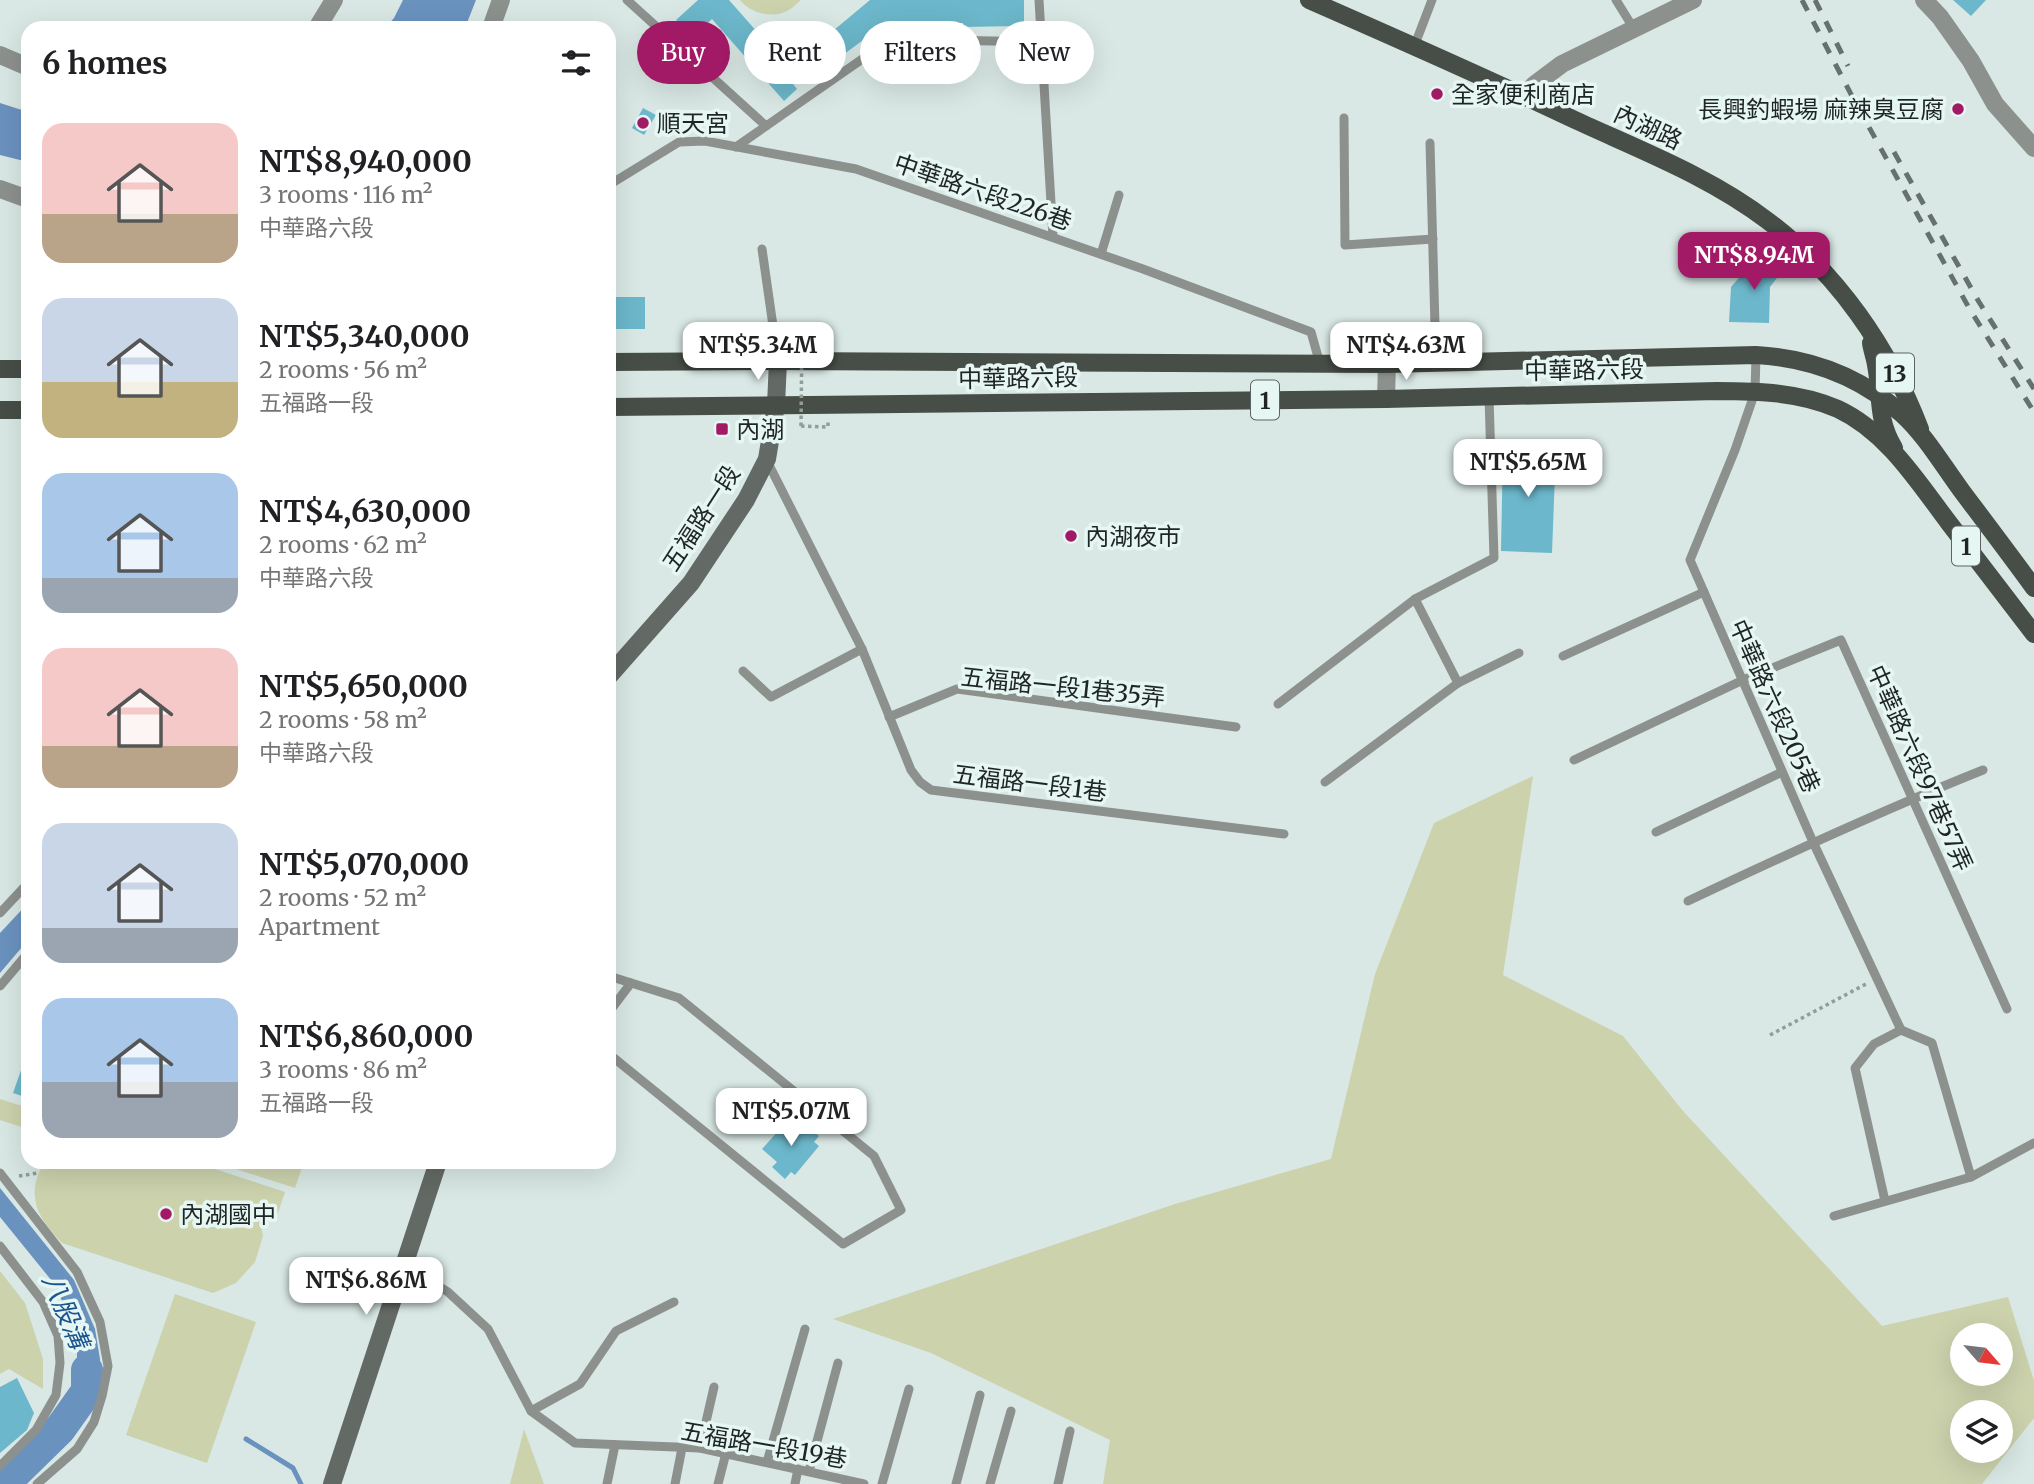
<!DOCTYPE html>
<html lang="en">
<head>
<meta charset="utf-8">
<style>
	body { margin:0; font-family:Merriweather,"Noto Sans TC",serif; background:#f2f2f2; color:#202124; height:100vh; display:flex; flex-direction:column; font-size:26px; white-space:nowrap }
	* { box-sizing:border-box; margin:0 }
	p { font-size:23px; color:#757577 }
	.icon { flex:none; width:38px; height:38px; fill:none; stroke:currentColor; stroke-width:2; stroke-linecap:round; stroke-linejoin:round }
	.map { position:relative; flex:1; overflow:hidden }
	.details { position:absolute; left:21px; top:21px; width:595px; height:1148px; display:flex; flex-direction:column; background:#fff; border-radius:21px; box-shadow:0 7px 28px #0002 }
	.details>* { flex:none }
	.banner { position:absolute; left:637px; top:21px; width:665px; height:63px; display:flex; gap:14px }
	.needle { width:46px; rotate:118deg }
	.buttons { position:absolute; left:1950px; top:1323px; display:grid; gap:14px }
	.buttons a { display:grid; place-items:center; width:63px; height:63px; border-radius:50%; background:#fff; box-shadow:0 7px 28px #0002; font-size:35px }
	.price { position:absolute; translate:-50% -60px; padding:0 16px; border-radius:14px; background:#fff; color:#222; font-size:23px; line-height:46px; filter:drop-shadow(0 2px 4px #0008) }
	.price::after { content:''; position:absolute; left:50%; top:42px; width:21px; height:16px; margin-left:-10px; background:inherit; clip-path:polygon(0 0,100% 0,50% 100%) }
	.price.current { background:#a21965; color:#fff }
	ul { padding:0; list-style:none }
	li { display:flex; align-items:center; gap:21px; height:175px; padding:0 21px }
	li span { display:grid; place-items:center; flex:none; width:196px; height:140px; border-radius:21px; color:#555 }
	li>.icon { margin-inline-start:auto }
	span .icon { width:84px; height:84px; fill:#fffc; stroke-width:1 }
	li b { font-size:30px }
	h2 { display:flex; justify-content:space-between; align-items:center; height:84px; padding:0 21px; font-size:30px }
	.chip { padding:0 24px; border-radius:32px; background:#fff; box-shadow:0 7px 28px #0002; font-size:24px; line-height:63px }
	.chip.current { background:#a21965; color:#fff }
	.map>svg:first-child { display:block }
	.green { fill:#cbd2ac; fill-rule:evenodd }
	.water { fill:#6a92bf }
	.lines { fill:none; stroke-linecap:round; stroke-linejoin:round }
	.stream { stroke:#6a92bf; stroke-width:5 }
	.river { stroke:#6a92bf; stroke-width:32 }
	.building { fill:#6cb7cb }
	.path { stroke:#919d9a; stroke-width:3.5; stroke-dasharray:3.5 3.5; stroke-linecap:butt }
	.lane { stroke:#8d918d; stroke-width:9 }
	.street { stroke:#8d918d; stroke-width:18 }
	.secondary { stroke:#636964; stroke-width:18 }
	.primary { stroke:#464e47; stroke-width:18 }
	.rail { stroke:#66706e; stroke-width:5; stroke-dasharray:12 12; stroke-linecap:butt }
	.path-bridge { stroke:#919d9a; stroke-width:3.5; stroke-dasharray:3.5 3.5; stroke-linecap:butt }
	.poi-dot { fill:#a21965; stroke:#e6f6f3; stroke-width:2.5 }
	.labels { text-anchor:middle; dominant-baseline:central; stroke-width:7; stroke-linejoin:round; paint-order:stroke }
	.shield { fill:#e6f6f3; stroke:#5b6462; stroke-width:2 }
	.shield-label { font-size:23px; font-weight:bold; fill:#1f2524 }
	.poi-label { font-size:24px; fill:#1f2524; stroke:#e6f6f3; text-anchor:start }
	.street-label { font-size:24px; fill:#1f2524; stroke:#e6f6f3 }
	.water-label { font-size:26px; font-style:italic; fill:#1c558e; stroke:#e6f6f3 }
</style>
</head>
<body>
<div class="map">
<svg width="2034" height="1484" viewBox="0 0 2034 1484">
	<rect width="100%" height="100%" fill="#d9e8e5"/>
	<!-- green -->
	<g class="green">
		<path d="M740 0H801C796 4 792 9 787 11 772 19 750 13 740 0Z"/>
		<path d="M1533 776 1503 975 1623 1036 1683 1111 1882 1326 2008 1297 2034 1381V1418L1982 1484H1103L1110 1440 931 1353 833 1319 1175 1204 1331 1159 1375 974 1434 823ZM1962 1335H2000V1374H1962ZM1962 1412H2000V1451H1962Z"/>
		<polygon points="0,1099 28,1108 28,1129 0,1120"/>
		<path d="M44 1162H194L285 1192 278 1213 257 1207 263 1236 255 1262 236 1283 213 1293 62 1243C37 1217 25 1196 44 1162Z"/>
		<polygon points="214,1162 304,1162 295,1188"/>
		<polygon points="0,1271 25,1303 43,1359 43,1389 9,1369 0,1374"/>
		<polygon points="175,1294 256,1322 207,1463 126,1435"/>
		<polygon points="524,1429 544,1484 510,1484"/>
	</g>
	<!-- water -->
	<g class="water">
		<polygon points="403,0 476,0 465,28 385,28 394,18"/>
		<polygon points="0,103 28,112 28,162 0,155"/>
		<polygon points="28,903 28,940 0,973 0,933"/>
		<polygon points="0,1188 74,1280 95,1329 100,1359 99,1383 93,1395 73,1411 77,1382 77,1340 56,1286 0,1217"/>
	</g>
	<g class="lines">
		<!-- stream -->
		<polyline class="stream" points="246,1439 293,1468 301,1484"/>
		<!-- river -->
		<polyline class="river" points="4,1484 60,1429 87,1391 87,1370"/>
	</g>
	<!-- building -->
	<g class="building">
		<polygon points="698,0 729,0 795,75 790,80 797,89 784,101 712,19 693,37 676,20"/>
		<polygon points="870,0 1024,0 1024,26 963,27 963,23 882,26 824,69 810,50"/>
		<polygon points="1953,0 1986,0 1971,16"/>
		<polygon points="643,108 656,115 644,135 632,128"/>
		<polygon points="1763,250 1782,271 1770,287 1769,323 1729,322 1731,287"/>
		<rect x="609" y="297" width="36" height="32"/>
		<polygon points="1503,446 1556,448 1552,553 1501,551"/>
		<polygon points="26,1056 28,1056 28,1098 13,1093"/>
		<polygon points="789,1119 804,1132 808,1127 819,1136 814,1142 819,1146 795,1175 791,1172 785,1179 772,1167 777,1162 762,1149"/>
		<polygon points="17,1378 34,1413 27,1430 0,1453 0,1387"/>
	</g>
	<g class="lines">
		<!-- path -->
		<g class="path">
			<polyline points="802,335 826,334 826,339 811,340"/>
			<polyline points="801,426 828,427 828,422"/>
			<polyline points="1770,1035 1866,984"/>
			<polyline points="19,1176 38,1173"/>
		</g>
		<!-- lane -->
		<g class="lane">
			<polyline points="627,0 766,126"/>
			<polyline points="1039,0 1053,237"/>
			<polyline points="1616,0 1634,29"/>
			<polyline points="1414,47 1432,0"/>
			<polyline points="1344,118 1345,245 1433,239"/>
			<polyline points="1430,143 1436,363"/>
			<polyline points="736,147 891,39 1042,42"/>
			<polyline points="609,185 679,142 705,141 856,169 1143,269 1311,332 1320,364"/>
			<polyline points="762,249 778,361"/>
			<polyline points="1101,254 1119,195"/>
			<polyline points="1756,355 1755,392 1735,450 1690,560 1813,842 1901,1030"/>
			<polyline points="767,461 862,649 911,770 920,782 931,790 1284,834"/>
			<polyline points="1563,656 1704,592"/>
			<polyline points="743,671 771,697 862,649"/>
			<polyline points="1458,683 1415,599 1494,558 1489,397"/>
			<polyline points="1278,704 1415,599"/>
			<polyline points="889,717 957,689 1236,727"/>
			<polyline points="1574,760 1743,680 1841,640 2007,1009"/>
			<polyline points="1325,782 1458,683 1519,653"/>
			<polyline points="1656,832 1782,772"/>
			<path d="M1688 901C1785 855 1883 810 1983 770"/>
			<polyline points="0,913 28,883"/>
			<polyline points="609,976 679,998 874,1156 901,1210 843,1244 609,1054"/>
			<polyline points="0,986 28,953"/>
			<polyline points="609,1012 631,983"/>
			<polyline points="1901,1030 1932,1043 1971,1177"/>
			<polyline points="0,1173 77,1272 100,1322 108,1366 102,1396 94,1422 77,1449 37,1484"/>
			<polyline points="1885,1201 1855,1068 1874,1044 1901,1030"/>
			<polyline points="1834,1216 1971,1177 2034,1143"/>
			<polyline points="0,1246 43,1302 58,1336 60,1363 56,1395 36,1430 0,1466"/>
			<polyline points="404,1265 448,1292 488,1329 531,1411 575,1443 700,1448 864,1484"/>
			<polyline points="531,1411 580,1384 616,1331 674,1302"/>
			<polyline points="700,1448 714,1387"/>
			<polyline points="767,1462 805,1329"/>
			<polyline points="809,1471 838,1363"/>
			<polyline points="607,1484 615,1445"/>
			<polyline points="675,1484 682,1448"/>
			<polyline points="718,1484 726,1453"/>
			<polyline points="795,1484 798,1469"/>
			<polyline points="882,1484 909,1389"/>
			<polyline points="956,1484 980,1395"/>
			<polyline points="990,1484 1011,1411"/>
			<polyline points="1058,1484 1070,1431"/>
		</g>
		<!-- street -->
		<g class="street">
			<polyline points="1924,0 1940,17 1971,61 1995,104 2034,148"/>
			<polyline points="317,28 334,0"/>
			<polyline points="491,28 501,0"/>
			<polyline points="0,55 28,67"/>
			<polyline points="1524,96 1534,85 1562,64 1693,0"/>
			<polyline points="0,189 28,199"/>
			<polyline points="1386,399 1387,364"/>
		</g>
		<!-- secondary -->
		<g class="secondary">
			<polyline points="609,676 691,583 746,500 767,459 776,405 778,361"/>
			<polyline points="332,1484 438,1162"/>
		</g>
		<!-- primary -->
		<g class="primary">
			<path d="M1309 0C1398 39 1487 78 1575 120 1640 150 1711 177 1768 221 1837 273 1889 348 1920 429"/>
			<path d="M1871 343C1872 350 1875 358 1876 365 1882 396 1876 418 1894 448"/>
			<path d="M609 362 778 361 1387 364 1756 355C1810 358 1861 377 1902 414 1925 435 1942 464 1961 490 1985 522 2010 555 2034 588"/>
			<polyline points="0,369 28,369"/>
			<path d="M609 407 1386 399 1717 391C1757 391 1800 392 1838 409 1887 432 1918 482 1949 523 1977 560 2006 597 2034 634"/>
			<polyline points="0,410 28,410"/>
		</g>
		<!-- rail -->
		<g class="rail">
			<polyline points="1802,0 1854,100 1969,308 2034,412"/>
			<polyline points="1815,0 1848,66"/>
			<polyline points="1894,152 1979,302 2034,389"/>
		</g>
		<!-- path-bridge -->
		<polyline class="path-bridge" points="801,426 802,335"/>
	</g>
	<!-- markers -->
	<g class="poi-dot">
		<circle cx="1437" cy="94" r="7"/>
		<circle cx="1958" cy="109" r="7"/>
		<circle cx="643" cy="123" r="7"/>
		<rect x="715" y="422" width="14" height="14" rx="3.5"/>
		<circle cx="1071" cy="536" r="7"/>
		<circle cx="166" cy="1214" r="7"/>
	</g>
	<g class="labels">
		<!-- shield labels -->
		<g class="shield">
			<rect x="1876" y="353.5" width="38" height="39" rx="5"/>
			<rect x="1251" y="380.5" width="28" height="39" rx="5"/>
			<rect x="1952" y="526.5" width="28" height="39" rx="5"/>
		</g>
		<g class="shield-label">
			<text x="1895" y="373">13</text>
			<text x="1265" y="400">1</text>
			<text x="1966" y="546">1</text>
		</g>
		<!-- poi labels -->
		<g class="poi-label">
			<text x="1451" y="94">全家便利商店</text>
			<text x="1944" y="109" text-anchor="end">長興釣蝦場 麻辣臭豆腐</text>
			<text x="657" y="123">順天宮</text>
			<text x="736" y="429">內湖</text>
			<text x="1085" y="536">內湖夜市</text>
			<text x="180" y="1214">內湖國中</text>
		</g>
		<!-- street labels -->
		<g class="street-label">
			<text transform="translate(1648 127) rotate(25)">內湖路</text>
			<text transform="translate(983 192) rotate(19)">中華路六段226巷</text>
			<text transform="translate(1584 370) rotate(-1)">中華路六段</text>
			<text transform="translate(1018 378) rotate(-1)">中華路六段</text>
			<text transform="translate(701 518) rotate(-57)">五福路一段</text>
			<text transform="translate(1063 687) rotate(6)">五福路一段1巷35弄</text>
			<text transform="translate(1775 706) rotate(66)">中華路六段205巷</text>
			<text transform="translate(1920 768) rotate(66)">中華路六段97巷57弄</text>
			<text transform="translate(1030 783) rotate(7)">五福路一段1巷</text>
			<text transform="translate(764 1445) rotate(10)">五福路一段19巷</text>
		</g>
		<!-- water labels -->
		<g class="water-label">
			<text transform="translate(66 1311) rotate(67)">八股溝</text>
		</g>
	</g>
</svg>
<div class="buttons">
<a><svg class="needle" viewBox="-14 -14 28 28"><path d="M0-13l5 13h-10z" fill="#e53935"/><path d="M0 13l5-13h-10z" fill="#757577"/></svg></a>
<a><svg class="icon" aria-label="layers" viewBox="0 0 24 24"><path d="M12 4l9 5-9 5-9-5zM3 14l9 5 9-5"/></svg></a>
</div>
<b class="price current" style="left:1754px;top:292px">NT$8.94M</b>
<b class="price" style="left:758px;top:382px">NT$5.34M</b>
<b class="price" style="left:1406px;top:382px">NT$4.63M</b>
<b class="price" style="left:1528px;top:499px">NT$5.65M</b>
<b class="price" style="left:791px;top:1148px">NT$5.07M</b>
<b class="price" style="left:366px;top:1317px">NT$6.86M</b>
<div class="banner">
<a class="chip current">Buy</a>
<a class="chip">Rent</a>
<a class="chip">Filters</a>
<a class="chip">New</a>
</div>
<section class="details">
<h2>6 homes<svg class="icon" aria-label="filters" viewBox="0 0 24 24"><path d="M4 7h16M4 17h16"/><circle cx="9" cy="7" r="2"/><circle cx="15" cy="17" r="2"/></svg></h2>
<ul>
<li><span style="background:linear-gradient(#f6c9c9 65%,#b9a48a 0)"><svg class="icon" aria-label="home" viewBox="0 0 24 24"><path d="M3 11l9-7 9 7M6 9v11h12V9"/></svg></span><div><b>NT$8,940,000</b><p>3 rooms · 116 m²</p><p>中華路六段</p></div></li>
<li><span style="background:linear-gradient(#c9d6e8 60%,#c2b280 0)"><svg class="icon" aria-label="home" viewBox="0 0 24 24"><path d="M3 11l9-7 9 7M6 9v11h12V9"/></svg></span><div><b>NT$5,340,000</b><p>2 rooms · 56 m²</p><p>五福路一段</p></div></li>
<li><span style="background:linear-gradient(#a9c7e8 75%,#9aa5b1 0)"><svg class="icon" aria-label="home" viewBox="0 0 24 24"><path d="M3 11l9-7 9 7M6 9v11h12V9"/></svg></span><div><b>NT$4,630,000</b><p>2 rooms · 62 m²</p><p>中華路六段</p></div></li>
<li><span style="background:linear-gradient(#f6c9c9 70%,#b9a48a 0)"><svg class="icon" aria-label="home" viewBox="0 0 24 24"><path d="M3 11l9-7 9 7M6 9v11h12V9"/></svg></span><div><b>NT$5,650,000</b><p>2 rooms · 58 m²</p><p>中華路六段</p></div></li>
<li><span style="background:linear-gradient(#c9d6e8 75%,#9aa5b1 0)"><svg class="icon" aria-label="home" viewBox="0 0 24 24"><path d="M3 11l9-7 9 7M6 9v11h12V9"/></svg></span><div><b>NT$5,070,000</b><p>2 rooms · 52 m²</p><p>Apartment</p></div></li>
<li><span style="background:linear-gradient(#a9c7e8 60%,#9aa5b1 0)"><svg class="icon" aria-label="home" viewBox="0 0 24 24"><path d="M3 11l9-7 9 7M6 9v11h12V9"/></svg></span><div><b>NT$6,860,000</b><p>3 rooms · 86 m²</p><p>五福路一段</p></div></li>
</ul>
</section>
</div>
</body>
</html>
